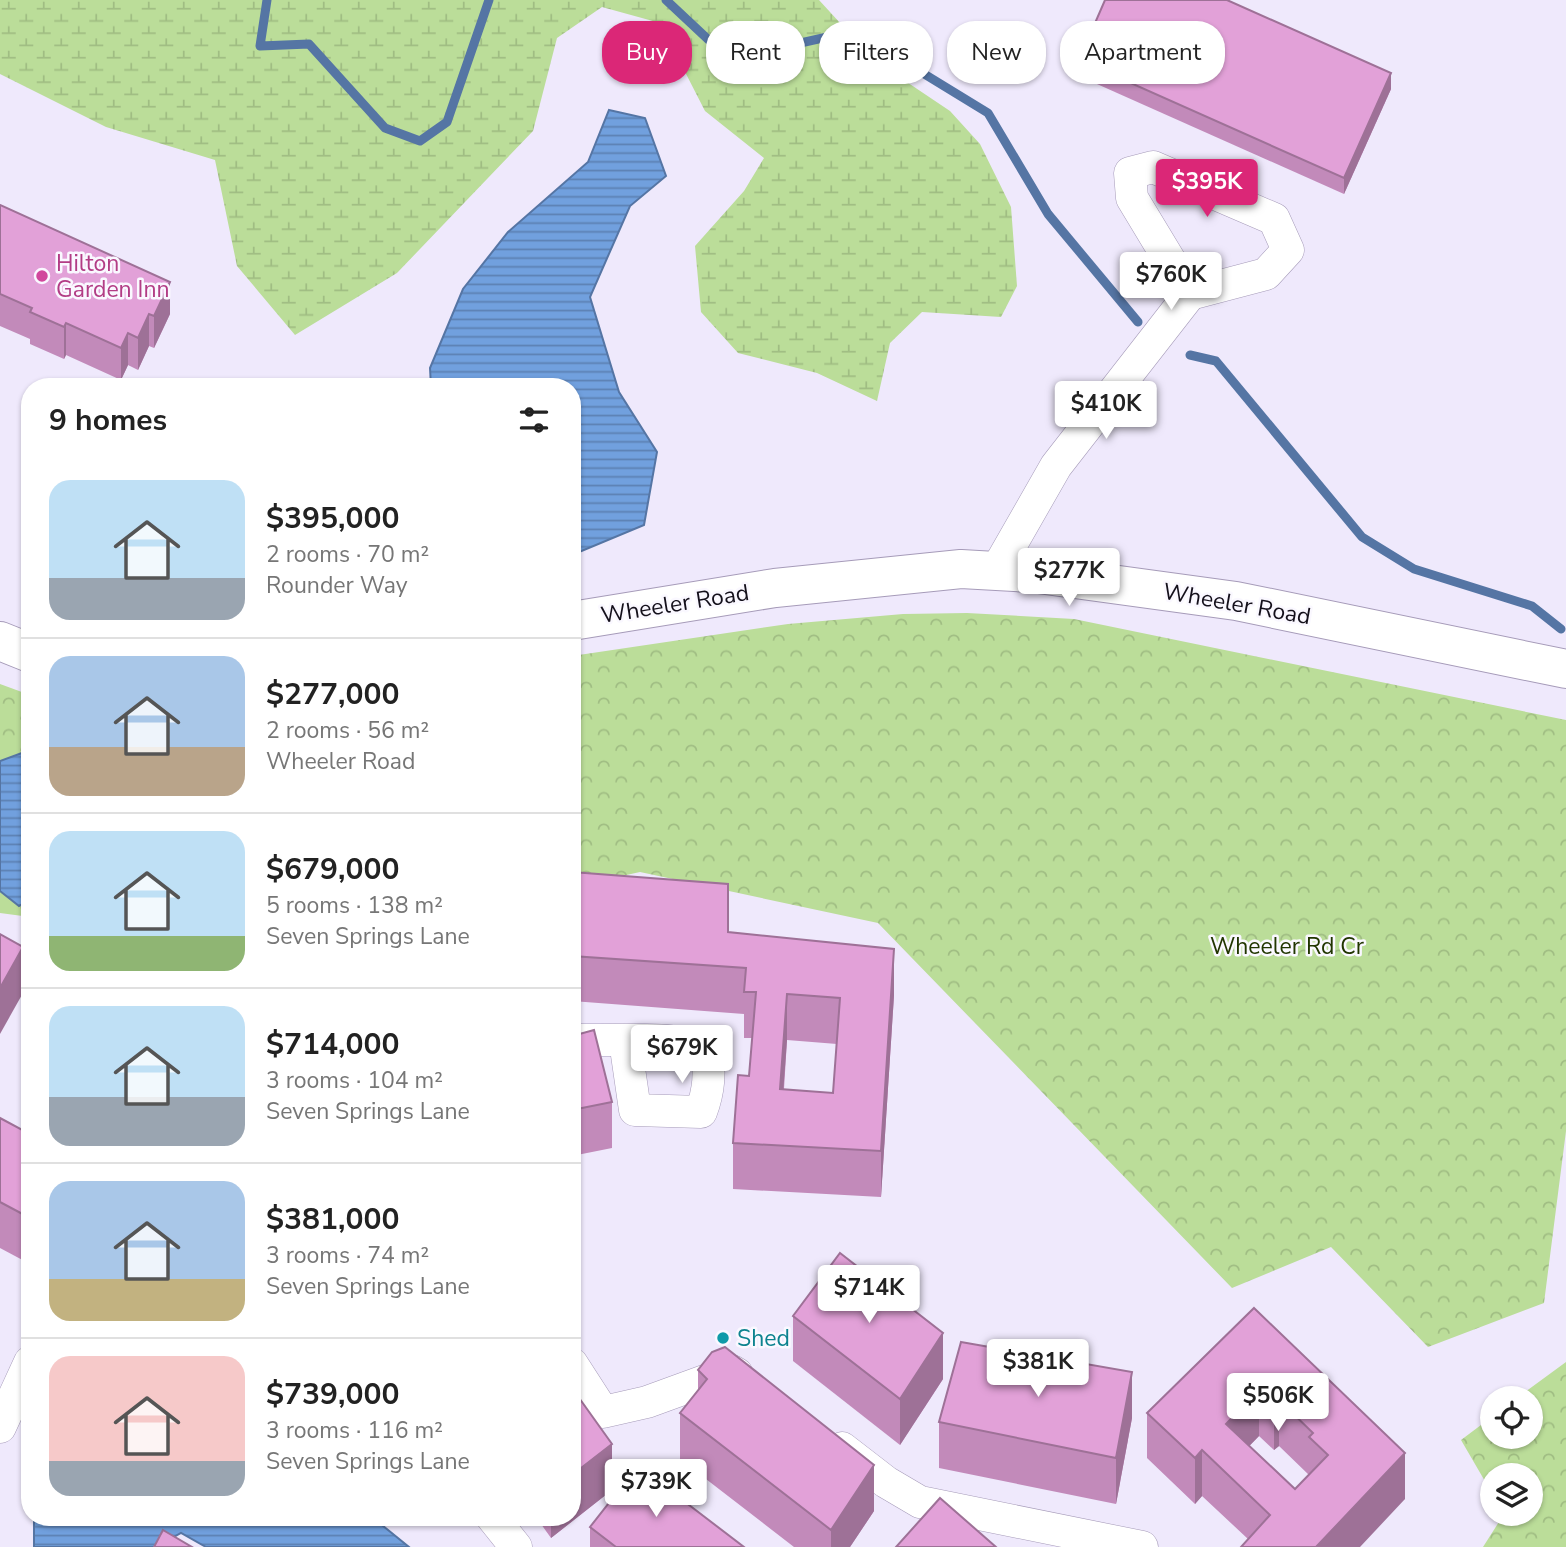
<!DOCTYPE html>
<html lang="en">
<head>
<meta charset="utf-8">
<style>
	body { margin:0; font-family:"Nunito Sans",sans-serif; background:#f6f6f6; color:#222; height:100vh; display:flex; flex-direction:column; font-size:26px; white-space:nowrap }
	* { box-sizing:border-box; margin:0 }
	p { font-size:23px; color:#767676 }
	.icon { flex:none; width:38px; height:38px; fill:none; stroke:currentColor; stroke-width:2; stroke-linecap:round; stroke-linejoin:round }
	.map { position:relative; flex:1; overflow:hidden }
	.sheet { position:absolute; left:21px; top:378px; width:560px; height:1148px; display:flex; flex-direction:column; background:#fff; border-radius:28px; box-shadow:0 2px 5px #0004 }
	.sheet>* { flex:none }
	.guide { position:absolute; left:602px; top:21px; width:665px; height:63px; display:flex; gap:14px }
	.controls { position:absolute; left:1480px; top:1386px; display:grid; gap:14px }
	.controls a { display:grid; place-items:center; width:63px; height:63px; border-radius:50%; background:#fff; box-shadow:0 2px 5px #0004; font-size:35px }
	.price { position:absolute; translate:-50% -60px; padding:0 16px; border-radius:7px; background:#fff; color:#222; font-size:23px; line-height:46px; filter:drop-shadow(0 2px 4px #0008) }
	.price::after { content:''; position:absolute; left:50%; top:42px; width:21px; height:16px; margin-left:-10px; background:inherit; clip-path:polygon(0 0,100% 0,50% 100%) }
	.price.on { background:#db2777; color:#fff }
	ul { padding:0; list-style:none }
	li { display:flex; align-items:center; gap:21px; height:175px; padding:0 28px }
	li+li { border-top:2px solid #e0e0e0 }
	li span { display:grid; place-items:center; flex:none; width:196px; height:140px; border-radius:21px; color:#555 }
	li>.icon { margin-inline-start:auto }
	span .icon { width:84px; height:84px; fill:#fffc; stroke-width:1 }
	li b { font-size:30px }
	h2 { display:flex; justify-content:space-between; align-items:center; height:84px; padding:0 28px; font-size:30px }
	.pill { padding:0 24px; border-radius:28px; background:#fff; box-shadow:0 2px 5px #0004; font-size:24px; line-height:63px }
	.pill.on { background:#db2777; color:#fff }
	.map>svg:first-child { display:block }
	.forest { fill:url(#forest-crowns) }
	.wetland { fill:url(#wetland-marsh) }
	.water { fill:url(#water-rules); stroke:#5575a4; stroke-width:2 }
	.lines { fill:none; stroke-linecap:round; stroke-linejoin:round }
	.stream { stroke:#5575a4; stroke-width:9 }
	.street-casing { stroke:#a69bb9; stroke-width:33 }
	.secondary-casing { stroke:#a69bb9; stroke-width:40 }
	.street { stroke:#fff; stroke-width:32 }
	.secondary { stroke:#fff; stroke-width:38 }
	.wall { fill:#c28aba; fill-rule:evenodd }
	.shaded-wall { fill:#9e7197 }
	.building { fill:#e2a1d8; stroke:#9e7197; stroke-width:2; fill-rule:evenodd }
	.hotel-dot { fill:#d1479c; stroke:#faf8ff; stroke-width:2.5 }
	.culture-dot { fill:#0f9aa8; stroke:#faf8ff; stroke-width:2.5 }
	.labels { text-anchor:middle; dominant-baseline:central; stroke-width:5; stroke-linejoin:round; paint-order:stroke }
	.hotel-label { font-size:23px; fill:#b23c85; stroke:#faf8ff; text-anchor:start }
	.street-label { font-size:23px; fill:#14101b; stroke:#faf8ff }
	.park-label { font-size:23px; fill:#213600; stroke:#faf8ff }
	.culture-label { font-size:23px; fill:#0d838f; stroke:#faf8ff; text-anchor:start }
</style>
</head>
<body>
<div class="map">
<svg width="1566" height="1547" viewBox="0 0 1566 1547">
	<defs>
		<pattern id="forest-crowns" width="20" height="18" patternUnits="userSpaceOnUse" patternTransform="scale(1.75)"><rect width="20" height="18" fill="#bd9"/><path d="M2 6a3 3 0 1 1 6 0M12 15a3 3 0 1 1 6 0" fill="none" stroke="#a0bd83"/></pattern>
		<pattern id="wetland-marsh" width="20" height="14" patternUnits="userSpaceOnUse" patternTransform="scale(1.75)"><rect width="20" height="14" fill="#bd9"/><path d="M1 5h8M5 5V1M11 12h8M15 12V8" fill="none" stroke="#a0bd83"/></pattern>
		<pattern id="water-rules" width="6" height="5" patternUnits="userSpaceOnUse" patternTransform="scale(1.75)"><rect width="6" height="5" fill="#71a0de"/><path d="M0 2.5h6" fill="none" stroke="#5c81b3"/></pattern>
	</defs>
	<rect width="100%" height="100%" fill="#efe9fc"/>
	<!-- forest -->
	<g class="forest">
		<polygon points="967,613 1074,619 1566,720 1566,1131 1544,1303 1428,1347 1331,1247 1232,1288 878,923 640,872 572,887 572,656 788,624 903,614"/>
		<polygon points="0,684 30,695 30,917 0,913"/>
		<polygon points="1566,1362 1566,1547 1483,1547 1504,1514 1531,1514 1531,1475 1493,1475 1493,1495 1461,1440 1493,1416 1493,1437 1531,1437 1531,1398 1517,1398"/>
	</g>
	<!-- wetland -->
	<polygon class="wetland" points="0,0 819,0 874,60 950,111 980,144 1011,207 1017,286 1001,317 922,312 890,343 877,401 817,373 738,353 701,312 695,246 744,191 764,158 705,111 660,23 602,7 557,38 533,131 397,273 295,335 237,266 215,160 106,127 0,74"/>
	<!-- water -->
	<g class="water">
		<polygon points="609,110 645,118 666,176 630,206 590,297 619,392 657,452 644,525 572,555 572,387 431,387 430,368 463,289 508,232 588,162"/>
		<polygon points="30,750 30,900 19,906 0,891 0,761"/>
		<polygon points="34,1517 372,1517 409,1547 206,1547 181,1533 156,1547 34,1547"/>
	</g>
	<g class="lines">
		<!-- stream -->
		<g class="stream">
			<polyline points="267,0 260,46 309,44 385,128 420,141 447,122 489,0"/>
			<polyline points="666,0 729,59 854,31 988,113 1048,214 1138,322"/>
			<polyline points="1190,355 1216,361 1362,537 1414,569 1532,606 1561,629"/>
		</g>
		<!-- street casing -->
		<g class="street-casing">
			<g id="street">
				<polygon points="1153,167 1274,219 1288,250 1266,274 1190,294 1132,198 1130,173"/>
				<polyline points="996,571 1056,466 1190,294"/>
				<path d="M572 1040C603 1041 684 1035 706 1050 711 1072 709 1091 701 1112L635 1110 625 1041"/>
				<polyline points="572,1364 603,1412 647,1402 732,1371 737,1374"/>
				<polyline points="0,1427 30,1362"/>
				<polyline points="842,1448 886,1482 920,1502 1142,1547"/>
				<polyline points="492,1517 516,1547"/>
			</g>
		</g>
		<!-- secondary casing -->
		<g class="secondary-casing">
			<g id="secondary">
				<polyline points="572,621 775,588 961,569 1031,573 1236,601 1566,669"/>
				<polyline points="0,641 30,653"/>
			</g>
		</g>
		<!-- street -->
		<use href="#street" class="street"/>
		<!-- secondary -->
		<use href="#secondary" class="secondary"/>
	</g>
	<!-- wall -->
	<g class="wall">
		<polygon points="1079,60 1391,89 1344,194 1079,76"/>
		<polygon points="0,205 170,314 154,348 149,346 138,370 128,365 121,380 66,355 64,359 30,344 30,339 0,326"/>
		<path d="M572 872 894 995 881 1197 733 1189V1143L749 1076 752 1038H744V1014L572 1001ZM787 1040 837 1044 833 1093 784 1089Z"/>
		<polygon points="572,1036 612,1102 612,1148 572,1156"/>
		<polygon points="0,1118 30,1134 30,1264 0,1248"/>
		<path d="M1254 1308 1405 1499 1248 1539 1202 1496 1195 1504 1147 1458V1413ZM1259 1436 1274 1450 1279 1446 1309 1475 1295 1489 1249 1446Z"/>
		<polygon points="793,1316 943,1379 900,1445 793,1361"/>
		<polygon points="698,1370 874,1511 850,1547 794,1547 680,1459 680,1413 698,1391"/>
		<polygon points="1132,1418 1116,1504 939,1468 939,1422"/>
		<polygon points="612,1490 551,1538 536,1517 572,1517"/>
		<polygon points="590,1527 744,1547 590,1547"/>
	</g>
	<!-- shaded-wall -->
	<g class="shaded-wall">
		<polygon points="1391,73 1391,89 1344,194 1344,178"/>
		<polygon points="170,282 170,314 154,348 154,316"/>
		<polygon points="149,314 149,346 138,370 138,338"/>
		<polygon points="66,323 66,355 64,359 64,327"/>
		<polygon points="128,333 128,365 121,380 121,348"/>
		<polygon points="23,947 23,993 0,1034 0,988"/>
		<polygon points="894,949 894,995 881,1197 881,1151"/>
		<polygon points="787,994 787,1040 780,1135 780,1089"/>
		<polygon points="943,1333 943,1379 900,1445 900,1399"/>
		<polygon points="1132,1372 1132,1418 1116,1504 1116,1458"/>
		<polygon points="1259,1390 1259,1436 1226,1470 1226,1424"/>
		<polygon points="1279,1400 1279,1446 1274,1450 1274,1404"/>
		<polygon points="612,1444 612,1490 551,1538 551,1517 572,1517 572,1475"/>
		<polygon points="1202,1450 1202,1496 1195,1504 1195,1458"/>
		<polygon points="1405,1453 1405,1499 1360,1547 1316,1547"/>
		<polygon points="874,1465 874,1511 850,1547 831,1547 831,1530"/>
	</g>
	<!-- building -->
	<g class="building">
		<polygon points="1105,0 1227,0 1391,73 1344,178 1079,60"/>
		<polygon points="0,205 170,282 154,316 149,314 138,338 128,333 121,348 66,323 64,327 30,312 32,308 0,294"/>
		<path d="M572 872 728 884V932L894 949 881 1151 733 1143 738 1075 749 1076 756 992H744L746 968 572 956ZM787 994 840 998 833 1093 780 1089Z"/>
		<polygon points="0,934 23,947 0,988"/>
		<polygon points="594,1030 612,1102 572,1110 572,1036"/>
		<polygon points="0,1118 30,1134 30,1218 0,1202"/>
		<polygon points="840,1253 943,1333 900,1399 793,1316"/>
		<path d="M1254 1308 1405 1453 1316 1547H1241L1270 1515 1202 1450 1195 1458 1147 1413ZM1259 1390 1274 1404 1279 1400 1313 1433 1309 1437 1328 1455 1295 1489 1226 1424Z"/>
		<polygon points="961,1342 1132,1372 1116,1458 939,1422"/>
		<polygon points="725,1347 874,1465 831,1530 680,1413 707,1379 698,1370 712,1352"/>
		<polygon points="572,1388 612,1444 572,1475"/>
		<polygon points="638,1466 744,1547 616,1547 590,1527"/>
		<polygon points="940,1498 996,1547 896,1547"/>
		<polygon points="163,1530 192,1547 154,1547"/>
	</g>
	<!-- markers -->
	<circle class="hotel-dot" cx="42" cy="276" r="7"/>
	<circle class="culture-dot" cx="723" cy="1338" r="7"/>
	<g class="labels">
		<!-- hotel labels -->
		<g class="hotel-label">
			<text x="56" y="263">Hilton<tspan x="56" dy="26">Garden Inn</tspan></text>
		</g>
		<!-- street labels -->
		<g class="street-label">
			<text transform="translate(675 604) rotate(-9)">Wheeler Road</text>
			<text transform="translate(1237 604) rotate(10)">Wheeler Road</text>
		</g>
		<!-- park labels -->
		<g class="park-label">
			<text x="1287" y="946">Wheeler Rd Cr</text>
		</g>
		<!-- culture labels -->
		<g class="culture-label">
			<text x="737" y="1338">Shed</text>
		</g>
	</g>
</svg>
<div class="controls">
<a><svg class="icon" aria-label="locate" viewBox="0 0 24 24"><circle cx="12" cy="12" r="6"/><path d="M12 2v4M12 18v4M2 12h4M18 12h4"/></svg></a>
<a><svg class="icon" aria-label="layers" viewBox="0 0 24 24"><path d="M12 4l9 5-9 5-9-5zM3 14l9 5 9-5"/></svg></a>
</div>
<b class="price on" style="left:1207px;top:219px">$395K</b>
<b class="price" style="left:1171px;top:312px">$760K</b>
<b class="price" style="left:1106px;top:441px">$410K</b>
<b class="price" style="left:1069px;top:608px">$277K</b>
<b class="price" style="left:682px;top:1085px">$679K</b>
<b class="price" style="left:869px;top:1325px">$714K</b>
<b class="price" style="left:1038px;top:1399px">$381K</b>
<b class="price" style="left:1278px;top:1433px">$506K</b>
<b class="price" style="left:656px;top:1519px">$739K</b>
<div class="guide">
<a class="pill on">Buy</a>
<a class="pill">Rent</a>
<a class="pill">Filters</a>
<a class="pill">New</a>
<a class="pill">Apartment</a>
</div>
<section class="sheet">
<h2>9 homes<svg class="icon" aria-label="filters" viewBox="0 0 24 24"><path d="M4 7h16M4 17h16"/><circle cx="9" cy="7" r="2"/><circle cx="15" cy="17" r="2"/></svg></h2>
<ul>
<li><span style="background:linear-gradient(#bfe0f5 70%,#9aa5b1 0)"><svg class="icon" aria-label="home" viewBox="0 0 24 24"><path d="M3 11l9-7 9 7M6 9v11h12V9"/></svg></span><div><b>$395,000</b><p>2 rooms · 70 m²</p><p>Rounder Way</p></div></li>
<li><span style="background:linear-gradient(#a9c7e8 65%,#b9a48a 0)"><svg class="icon" aria-label="home" viewBox="0 0 24 24"><path d="M3 11l9-7 9 7M6 9v11h12V9"/></svg></span><div><b>$277,000</b><p>2 rooms · 56 m²</p><p>Wheeler Road</p></div></li>
<li><span style="background:linear-gradient(#bfe0f5 75%,#8fb573 0)"><svg class="icon" aria-label="home" viewBox="0 0 24 24"><path d="M3 11l9-7 9 7M6 9v11h12V9"/></svg></span><div><b>$679,000</b><p>5 rooms · 138 m²</p><p>Seven Springs Lane</p></div></li>
<li><span style="background:linear-gradient(#bfe0f5 65%,#9aa5b1 0)"><svg class="icon" aria-label="home" viewBox="0 0 24 24"><path d="M3 11l9-7 9 7M6 9v11h12V9"/></svg></span><div><b>$714,000</b><p>3 rooms · 104 m²</p><p>Seven Springs Lane</p></div></li>
<li><span style="background:linear-gradient(#a9c7e8 70%,#c2b280 0)"><svg class="icon" aria-label="home" viewBox="0 0 24 24"><path d="M3 11l9-7 9 7M6 9v11h12V9"/></svg></span><div><b>$381,000</b><p>3 rooms · 74 m²</p><p>Seven Springs Lane</p></div></li>
<li><span style="background:linear-gradient(#f6c9c9 75%,#9aa5b1 0)"><svg class="icon" aria-label="home" viewBox="0 0 24 24"><path d="M3 11l9-7 9 7M6 9v11h12V9"/></svg></span><div><b>$739,000</b><p>3 rooms · 116 m²</p><p>Seven Springs Lane</p></div></li>
</ul>
</section>
</div>
</body>
</html>
